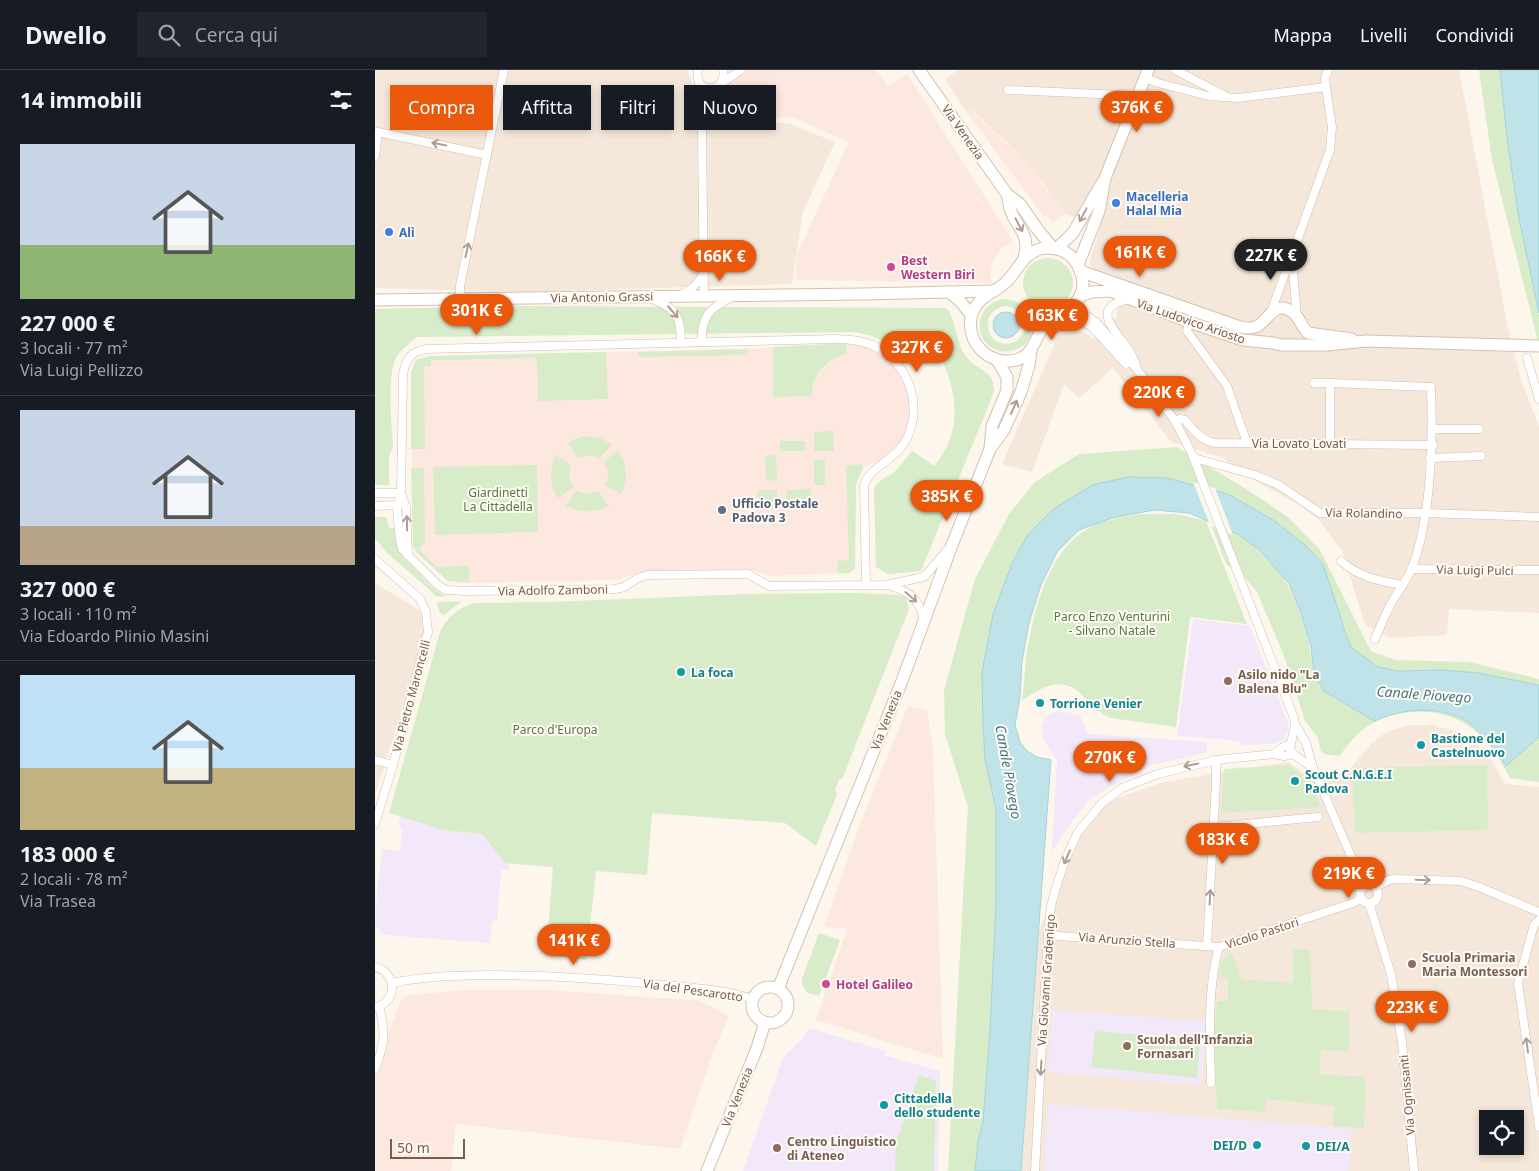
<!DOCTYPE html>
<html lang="it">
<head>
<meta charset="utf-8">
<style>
	body { margin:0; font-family:"Noto Sans",sans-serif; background:#20242c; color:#f1f3f6; height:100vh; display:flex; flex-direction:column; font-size:19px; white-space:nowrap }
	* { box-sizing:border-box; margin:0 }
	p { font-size:16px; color:#9ea1a6 }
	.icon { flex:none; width:28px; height:28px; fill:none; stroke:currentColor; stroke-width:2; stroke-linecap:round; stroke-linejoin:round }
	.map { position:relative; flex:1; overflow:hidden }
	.panel { display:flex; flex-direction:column; background:#171b24; width:375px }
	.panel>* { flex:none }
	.banner { position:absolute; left:15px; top:15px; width:475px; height:45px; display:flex; gap:10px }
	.controls { position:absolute; left:1104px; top:1040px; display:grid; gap:10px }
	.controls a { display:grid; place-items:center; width:45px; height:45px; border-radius:0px; background:#171b24; box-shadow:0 2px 8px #0003; font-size:25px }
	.scale { position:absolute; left:15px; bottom:12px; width:75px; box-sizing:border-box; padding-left:5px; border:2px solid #7a5c4d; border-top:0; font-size:14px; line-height:18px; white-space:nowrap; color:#7a5c4d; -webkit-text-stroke:4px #fffaf3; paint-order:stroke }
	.price { position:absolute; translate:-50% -42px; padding:0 11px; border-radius:18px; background:#ea580c; color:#fff; font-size:16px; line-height:32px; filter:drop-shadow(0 1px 2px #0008) }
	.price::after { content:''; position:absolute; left:50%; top:30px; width:15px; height:11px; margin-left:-8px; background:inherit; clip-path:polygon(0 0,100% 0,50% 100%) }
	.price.on { background:#222; color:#fff }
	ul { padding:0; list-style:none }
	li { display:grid; align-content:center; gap:10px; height:265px; padding:0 20px }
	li+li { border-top:1px solid #363941 }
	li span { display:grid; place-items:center; height:155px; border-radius:0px; color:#555 }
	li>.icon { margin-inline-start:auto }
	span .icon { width:90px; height:90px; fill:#fffc; stroke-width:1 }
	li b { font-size:21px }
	h2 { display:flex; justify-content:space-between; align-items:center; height:60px; padding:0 20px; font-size:21px }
	.chip { padding:0 18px; border-radius:0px; background:#171b24; box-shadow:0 2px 8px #0003; font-size:18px; line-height:45px }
	.chip.on { background:#ea580c; color:#fff }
	header { display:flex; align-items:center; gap:30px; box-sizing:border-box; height:70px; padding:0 25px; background:#171b24; border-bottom:1px solid #363941 }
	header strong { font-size:24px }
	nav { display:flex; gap:28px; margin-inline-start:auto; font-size:18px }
	.search { width:350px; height:45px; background:#20242c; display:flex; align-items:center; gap:12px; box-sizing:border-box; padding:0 18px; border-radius:0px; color:#9ea1a6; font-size:19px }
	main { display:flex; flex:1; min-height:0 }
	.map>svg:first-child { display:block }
	.residential { fill:#f5e8da; fill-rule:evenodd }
	.commercial { fill:#fde8e0 }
	.education { fill:#f3e8fa }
	.green { fill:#d8ecc9; fill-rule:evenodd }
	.water { fill:#bfe3e8; stroke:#a5d3da }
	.pier { fill:#fdf6ec }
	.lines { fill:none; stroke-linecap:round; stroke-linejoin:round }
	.street-casing { stroke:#d1beb0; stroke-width:9 }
	.secondary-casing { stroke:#d6c0b0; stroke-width:13 }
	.street { stroke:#fff; stroke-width:8 }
	.secondary { stroke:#fff; stroke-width:11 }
	.oneway { stroke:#af9d94 }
	.shop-dot { fill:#3f7fe0; stroke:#fffaf3; stroke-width:2 }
	.hotel-dot { fill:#d1479c; stroke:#fffaf3; stroke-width:2 }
	.service-dot { fill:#5c6f8a; stroke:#fffaf3; stroke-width:2 }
	.culture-dot { fill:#0f9aa8; stroke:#fffaf3; stroke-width:2 }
	.education-dot { fill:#8d6e63; stroke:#fffaf3; stroke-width:2 }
	.labels { text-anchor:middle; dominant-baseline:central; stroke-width:4; stroke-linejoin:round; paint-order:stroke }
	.street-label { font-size:12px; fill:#7a5c4d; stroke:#fffaf3 }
	.shop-label { font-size:12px; font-weight:bold; fill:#366cbe; stroke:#fffaf3; text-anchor:start }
	.hotel-label { font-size:12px; font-weight:bold; fill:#b23c85; stroke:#fffaf3; text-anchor:start }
	.park-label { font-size:12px; fill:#537a41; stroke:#fffaf3 }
	.service-label { font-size:12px; font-weight:bold; fill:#4e5e75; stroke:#fffaf3; text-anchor:start }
	.culture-label { font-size:12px; font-weight:bold; fill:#0d838f; stroke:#fffaf3; text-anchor:start }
	.education-label { font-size:12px; font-weight:bold; fill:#785e54; stroke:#fffaf3; text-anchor:start }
	.water-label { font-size:14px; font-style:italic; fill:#437c86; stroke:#fffaf3 }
</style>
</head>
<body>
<header>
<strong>Dwello</strong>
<div class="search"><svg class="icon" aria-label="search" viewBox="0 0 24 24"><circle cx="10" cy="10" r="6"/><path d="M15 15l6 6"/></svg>Cerca qui</div>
<nav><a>Mappa</a><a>Livelli</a><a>Condividi</a></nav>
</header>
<main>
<section class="panel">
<h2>14 immobili<svg class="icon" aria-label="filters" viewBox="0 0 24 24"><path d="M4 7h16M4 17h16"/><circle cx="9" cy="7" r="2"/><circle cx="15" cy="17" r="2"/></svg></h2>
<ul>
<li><span style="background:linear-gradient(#c9d6e8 65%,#8fb573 0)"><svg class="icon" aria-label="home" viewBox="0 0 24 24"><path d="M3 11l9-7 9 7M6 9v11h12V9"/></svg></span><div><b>227 000 €</b><p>3 locali · 77 m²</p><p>Via Luigi Pellizzo</p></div></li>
<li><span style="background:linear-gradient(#c9d6e8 75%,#b9a48a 0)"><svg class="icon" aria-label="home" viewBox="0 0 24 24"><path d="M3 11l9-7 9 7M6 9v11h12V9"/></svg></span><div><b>327 000 €</b><p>3 locali · 110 m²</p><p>Via Edoardo Plinio Masini</p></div></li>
<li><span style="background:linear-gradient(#bfe0f5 60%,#c2b280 0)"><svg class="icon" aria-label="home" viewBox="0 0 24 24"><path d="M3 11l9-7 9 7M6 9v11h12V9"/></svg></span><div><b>183 000 €</b><p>2 locali · 78 m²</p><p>Via Trasea</p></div></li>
</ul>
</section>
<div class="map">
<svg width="1164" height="1101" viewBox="0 0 1164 1101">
	<rect width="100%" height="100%" fill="#fdf6ec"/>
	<!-- residential -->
	<g class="residential">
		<polygon points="0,0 313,0 318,18 319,55 413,53 460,72 428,142 417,214 152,222 0,218"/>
		<polygon points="583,0 1084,0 1133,258 1146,310 1164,357 1164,543 1074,539 1072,565 1015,568 990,555 968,483 944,450 921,433 875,408 846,387 796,372 738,298 704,328 689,315 657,402 627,394 684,264 706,261 718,268 741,247 748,211 720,200 714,194 726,155 690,144 667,112 637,78 596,38 591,41 570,9"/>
		<polygon points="0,513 45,541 51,551 52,561 0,725"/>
		<path d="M1033 655H1058L1080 661 1100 672 1117 691 1130 714 1164 717V1101H646L664 860 695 791 702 771 726 739 743 728 785 713 842 703 914 692 937 709 972 702 996 674 1011 662ZM1112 1049H1140V1076H1112Z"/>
	</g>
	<!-- commercial -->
	<g class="commercial">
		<polygon points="348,0 501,0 513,16 532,4 638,171 627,178 618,191 615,206 616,213 421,210 422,184 474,72 416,47 338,51 349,29"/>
		<polygon points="595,38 653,95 690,144 678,153 672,145 669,147 591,41"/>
		<polygon points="472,273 500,276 518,290 537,329 534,353 525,373 507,388 488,398 481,412 480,499 474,503 394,506 375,499 288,501 265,502 243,510 94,513 73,511 42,483 38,475 36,303 41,290 56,286 372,279"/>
		<polygon points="533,636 552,640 558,679 568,989 441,950 472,859 449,857 484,757"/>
		<polygon points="91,920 174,920 325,931 354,946 337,985 305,1079 81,1054 76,1101 0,1101 0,1001 25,932 28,928 34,925"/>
	</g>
	<!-- education -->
	<g class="education">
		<polygon points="818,549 875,556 914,656 910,668 899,674 865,675 865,671 802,666"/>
		<polygon points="685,641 705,645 713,664 832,672 832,682 778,695 741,713 715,729 694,755 677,782 682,690 668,669 666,658 669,648 677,643"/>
		<polygon points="26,746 69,760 107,764 130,792 135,793 134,800 126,800 122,851 117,851 115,873 9,865 0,855 3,809 4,808 7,779 25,781 27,761 23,753"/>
		<polygon points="677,940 832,951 826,1015 673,1002"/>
		<polygon points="434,958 511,981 509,985 565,1001 563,1101 368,1101 408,988 427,969"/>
		<polygon points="673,1034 977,1059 974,1101 669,1101"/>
	</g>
	<!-- green -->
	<g class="green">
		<polygon points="1104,0 1125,0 1132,68 1144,149 1164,243 1164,275 1117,90"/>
		<circle cx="673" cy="213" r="25"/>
		<path d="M627 229C662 228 668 275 636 281 602 287 591 238 627 229ZM631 236C643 238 653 248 649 261 647 266 644 270 639 272 614 283 599 241 631 236Z"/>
		<path d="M147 236 571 238C583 252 580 273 592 288 605 303 619 298 619 322L546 501 513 504 501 497 499 417 509 408 520 402 537 381 560 396C564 388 571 381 574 372 587 337 576 308 560 275L532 292C511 271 509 268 479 262L42 267C35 273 27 279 22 286 11 304 17 354 18 376L14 386V415H0V239Z"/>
		<path d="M472 273 471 284C451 290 437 303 437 326L398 327V277Z"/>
		<polygon points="372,279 372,285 263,287 263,282"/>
		<polygon points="231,282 233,329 163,331 162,288 56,290 56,296 49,296 50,379 36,379 36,303 41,290 56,286"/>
		<polygon points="458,361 459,381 439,381 439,362"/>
		<polygon points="208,366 225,368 237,374 225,388 215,385 203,388 193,372"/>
		<rect x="405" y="371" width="25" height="10"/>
		<polygon points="802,377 871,419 913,447 945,480 996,581 1020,590 1094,592 1164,609 1164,615 1103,603 1069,600 1022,601 1003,597 976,577 970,562 963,539 948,494 930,475 900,451 717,415 607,602 608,657 610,689 621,740 621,833 615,961 608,1052 603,1071 600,1101 573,1101 593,737 570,664 569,620 600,509 634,444 660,412 704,384"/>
		<path d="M243 380C252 395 254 408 246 424L230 415 234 403 229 392Z"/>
		<path d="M180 385 196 395C193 403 194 409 198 417L183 428C174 415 175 400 180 385Z"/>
		<polygon points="401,385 402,411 391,410 390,386"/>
		<rect x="439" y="390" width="11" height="25"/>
		<polygon points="487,394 488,398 481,414 480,499 474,503 463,504 463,491 474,490 471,396"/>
		<polygon points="162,395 163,462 60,465 58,397"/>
		<polygon points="36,398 49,398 50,472 44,479 61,497 94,496 94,513 73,511 42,483 38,475"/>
		<polygon points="436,419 436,430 411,430 412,420"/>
		<rect x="383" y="420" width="19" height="19"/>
		<path d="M201 421 213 424 223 421 234 436C218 443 206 443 190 436Z"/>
		<path d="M767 444H801L831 451 872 554 815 547 801 657 736 648C723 643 717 635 708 626 687 604 668 617 647 630 650 608 650 586 655 565 663 527 677 480 712 459 727 449 749 447 767 444Z"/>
		<polygon points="0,447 12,447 13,455 15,458 20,458 27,486 60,520 72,527 60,526 56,521 12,483 0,468"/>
		<path d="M835 452C845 456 854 460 863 465 914 493 932 550 939 604L999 651C1027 638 1065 635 1093 652 1101 658 1108 667 1115 674 1121 682 1127 687 1131 696L1164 667V712L1135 708C1126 692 1117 676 1104 664 1074 636 1023 635 990 658 980 666 972 676 964 686L949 684 946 681 942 666 930 651 909 586 882 522 869 507 851 494Z"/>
		<path d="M482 523 523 525 531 527 534 539 468 707 464 710 460 719 462 725 441 776 410 753 277 743 272 805 221 801 211 890 171 885 178 797 130 793 107 764 69 760 14 743 65 562C72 547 84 537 100 533L175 532 373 524Z"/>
		<polygon points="87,531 69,545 65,543 62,532"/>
		<polygon points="913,695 935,712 946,737 846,743 849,699"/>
		<polygon points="1112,695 1113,760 980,763 977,698"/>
		<polygon points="444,863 465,870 444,926 432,923 427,914 427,909"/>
		<path d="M918 878 935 880 937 939 974 941V981L946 980 944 1004 991 1007 989 1058 958 1056 959 1036 892 1029 890 1042 842 1039 839 963 842 931H853V908L844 907C845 895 846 889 857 882L867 909 918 913Z"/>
		<polygon points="720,961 825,970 822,1008 716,997"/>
		<polygon points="544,1005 561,1011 559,1101 520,1101 521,1073"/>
	</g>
	<!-- water -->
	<g class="water">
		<polygon points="1125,0 1164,0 1164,243 1144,149 1132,68"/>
		<circle cx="631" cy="255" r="13"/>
		<path d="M753 407 792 408 853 424 900 451 930 475 948 494 963 539 970 562 976 577 1003 597 1022 601 1069 600 1103 603 1164 615V667L1131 696C1127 687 1121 682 1115 674 1108 667 1101 658 1093 652 1066 635 1027 638 999 651L949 621 939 604 936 577 926 543 914 514 885 480 864 465 814 443 779 440 737 448 704 460 682 482 666 515 654 553 647 591 645 627 640 655 645 672 652 681 662 687 676 690 646 1101H600L603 1071 608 1052 615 961 621 833V740L610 689 608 657 607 602 618 544 638 491 653 464 677 440 717 415Z"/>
	</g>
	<!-- pier -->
	<polygon class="pier" points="818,412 840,418 858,465 835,455"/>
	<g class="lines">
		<!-- street casing -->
		<g class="street-casing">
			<g id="street">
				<path d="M323 0C318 25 353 24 348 0"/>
				<polyline points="800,0 849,25"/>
				<polyline points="770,8 783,13 833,26 863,28 951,17 957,57 955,80 896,242"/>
				<polyline points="324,12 322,33 327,61 329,226"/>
				<polyline points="346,14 366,0"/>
				<polyline points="951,17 950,8 953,0"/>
				<polyline points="633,20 746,25 761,31"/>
				<polyline points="328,57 336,18"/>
				<polyline points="0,86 3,62 112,85"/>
				<polyline points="917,189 922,247"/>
				<path d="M307 224C317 220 323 214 328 204"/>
				<polyline points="85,228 85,216 129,0"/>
				<path d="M277 229C301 238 306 246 306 272"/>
				<path d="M755 229C713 237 740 260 754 280 757 285 759 290 761 295"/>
				<polyline points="703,230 703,240 721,252 765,303 800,351 817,384 919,648 920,654 915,679 918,684 938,698"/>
				<polyline points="684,247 706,250 717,257 751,294"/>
				<polyline points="814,252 812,261 852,316 872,373"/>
				<path d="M327 271C326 246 335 238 357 227"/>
				<polyline points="1152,288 1164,329"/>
				<polyline points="939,313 955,313"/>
				<path d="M800 351 805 349 810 350C819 361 826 370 840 373L1058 375"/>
				<polyline points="1058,359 1104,359"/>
				<path d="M955 373V313L1056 317C1058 373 1057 445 1037 498 1032 511 1022 522 1016 534 1010 545 1005 557 1000 569"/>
				<polyline points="819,388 880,405 904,415 945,443 1052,443 1164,447"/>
				<polyline points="1055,388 1106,386"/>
				<polyline points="0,423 26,423"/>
				<polyline points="26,423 31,437 33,485"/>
				<polyline points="0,436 22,435"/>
				<polyline points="0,489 45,529 51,542 53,562 18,695 0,754"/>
				<path d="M966 491C986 508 1002 510 1027 515"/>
				<polyline points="1037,499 1164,500"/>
				<path d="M491 515 489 415C495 397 517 391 528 375 551 340 535 292 497 275 485 270 472 269 459 269L52 279C36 281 30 290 28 305L26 423 22 440 25 470 27 479 64 516 71 520 92 521 240 519 249 517 263 508 273 505 373 504 394 516 511 515 549 507 574 478"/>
				<path d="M513 515C535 522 543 527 549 549"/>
				<polyline points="920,654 931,673 938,698 989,816"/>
				<polyline points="899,684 908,677 915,674"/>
				<polyline points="0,690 18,695"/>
				<polyline points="839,757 943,747"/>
				<circle cx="994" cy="824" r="9"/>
				<polyline points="1001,817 1014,810 1021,809 1086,811 1104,817 1164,842"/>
				<polyline points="994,833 1016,904 1027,972 1039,1101"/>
				<polyline points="1164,850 1159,855 1143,913 1164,1057"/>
				<polyline points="673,862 683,866 844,877 978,833 986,829"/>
				<polyline points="832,876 841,712 841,690"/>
				<path d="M0 897C22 902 23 932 1 937"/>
				<path d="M17 913C48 906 81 906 112 905 165 905 217 908 269 913 305 917 343 918 378 929"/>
				<path d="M0 999C10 973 11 964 4 936"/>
				<path d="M836 1013C835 971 832 917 844 877"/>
				<polyline points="660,1101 673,862 676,836 681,818 690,790 703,762 727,733 747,718 783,704 841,690 899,684 909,686 918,684"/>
			</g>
		</g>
		<!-- secondary casing -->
		<g class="secondary-casing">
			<g id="secondary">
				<polyline points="544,0 632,124 645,134 663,160 678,178"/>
				<path d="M632 124C633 129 634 134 635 139 642 159 656 163 649 188"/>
				<path d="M669 178C675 178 682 178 688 181 703 188 713 210 705 226 698 241 684 243 673 252 658 265 661 289 635 291 606 293 585 261 601 236 609 223 624 221 633 210 645 197 649 182 669 178Z"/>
				<polyline points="681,179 698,163 727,113"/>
				<polyline points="703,195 724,141 730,108 773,0"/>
				<path d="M705 201 865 257C870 258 875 259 880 257 893 253 897 230 916 241 925 246 926 257 933 263L977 269"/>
				<polyline points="574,222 586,232 596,245"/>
				<polyline points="706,226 716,222 735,221 814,252 868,270 898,273 906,275 952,275 991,271 1164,276"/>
				<polyline points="0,230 489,224 617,221"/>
				<polyline points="615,379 617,356 632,320 632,307 622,290"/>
				<circle cx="395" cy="935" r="18"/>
				<polyline points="403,919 527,611 577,475 615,379 629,360 646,322 654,295 656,281"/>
				<polyline points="332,1101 382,978 390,952"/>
			</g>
		</g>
		<!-- street -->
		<use href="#street" class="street"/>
		<!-- secondary -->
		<use href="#secondary" class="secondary"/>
	</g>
	<!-- one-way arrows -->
	<defs><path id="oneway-shaft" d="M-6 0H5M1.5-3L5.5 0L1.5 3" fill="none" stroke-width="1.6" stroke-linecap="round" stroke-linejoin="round" transform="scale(1.25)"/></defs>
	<g class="oneway">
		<use href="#oneway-shaft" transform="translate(64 74) rotate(-168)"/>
		<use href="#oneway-shaft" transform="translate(708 145) rotate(118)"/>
		<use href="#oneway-shaft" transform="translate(644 155) rotate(62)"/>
		<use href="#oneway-shaft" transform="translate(92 180) rotate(-78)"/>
		<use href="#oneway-shaft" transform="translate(298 242) rotate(50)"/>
		<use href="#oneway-shaft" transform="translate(639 337) rotate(-66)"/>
		<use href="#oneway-shaft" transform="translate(32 453) rotate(-91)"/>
		<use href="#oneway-shaft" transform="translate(536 527) rotate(41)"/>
		<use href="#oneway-shaft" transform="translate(816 695) rotate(168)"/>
		<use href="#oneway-shaft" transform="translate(692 787) rotate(113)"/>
		<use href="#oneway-shaft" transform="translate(1048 810) rotate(2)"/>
		<use href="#oneway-shaft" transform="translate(835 827) rotate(-87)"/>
		<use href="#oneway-shaft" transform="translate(1152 975) rotate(-98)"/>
		<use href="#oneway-shaft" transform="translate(666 998) rotate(93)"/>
	</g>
	<!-- markers -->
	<g class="shop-dot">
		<circle cx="741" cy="133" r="5"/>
		<circle cx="14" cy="162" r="5"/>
	</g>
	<g class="hotel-dot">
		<circle cx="516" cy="197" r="5"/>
		<circle cx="451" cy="914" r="5"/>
	</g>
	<circle class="service-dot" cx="347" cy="440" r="5"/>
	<g class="culture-dot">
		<circle cx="306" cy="602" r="5"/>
		<circle cx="665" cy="633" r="5"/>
		<circle cx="1046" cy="675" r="5"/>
		<circle cx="920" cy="711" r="5"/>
		<circle cx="509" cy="1035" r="5"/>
		<circle cx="882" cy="1075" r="5"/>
		<circle cx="931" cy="1076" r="5"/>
	</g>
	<g class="education-dot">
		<circle cx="853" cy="611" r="5"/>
		<circle cx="1037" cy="894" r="5"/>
		<circle cx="752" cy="976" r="5"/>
		<circle cx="402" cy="1078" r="5"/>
	</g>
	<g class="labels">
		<!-- street labels -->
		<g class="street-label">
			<text transform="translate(588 62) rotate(55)">Via Venezia</text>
			<text transform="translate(227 227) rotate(-1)">Via Antonio Grassi</text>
			<text transform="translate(816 251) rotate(19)">Via Ludovico Ariosto</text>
			<text x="924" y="373">Via Lovato Lovati</text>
			<text transform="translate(989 443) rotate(1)">Via Rolandino</text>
			<text transform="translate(1100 500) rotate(1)">Via Luigi Pulci</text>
			<text transform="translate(178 520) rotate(-1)">Via Adolfo Zamboni</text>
			<text transform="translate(36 626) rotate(-75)">Via Pietro Maroncelli</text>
			<text transform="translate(511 650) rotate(-68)">Via Venezia</text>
			<text transform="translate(887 863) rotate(-18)">Vicolo Pastori</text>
			<text transform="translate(752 870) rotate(4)">Via Arunzio Stella</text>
			<text transform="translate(671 910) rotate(-86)">Via Giovanni Gradenigo</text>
			<text transform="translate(318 920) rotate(8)">Via del Pescarotto</text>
			<text transform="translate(1032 1025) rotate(-95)">Via Ognissanti</text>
			<text transform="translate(362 1027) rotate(-68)">Via Venezia</text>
		</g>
		<!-- shop labels -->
		<g class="shop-label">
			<text x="751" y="126">Macelleria<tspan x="751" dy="14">Halal Mia</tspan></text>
			<text x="24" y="162">Alì</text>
		</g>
		<!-- hotel labels -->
		<g class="hotel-label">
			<text x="526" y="190">Best<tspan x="526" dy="14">Western Biri</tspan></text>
			<text x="461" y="914">Hotel Galileo</text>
		</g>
		<!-- park labels -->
		<g class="park-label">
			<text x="123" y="422">Giardinetti<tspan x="123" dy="14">La Cittadella</tspan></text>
			<text x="737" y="546">Parco Enzo Venturini<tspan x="737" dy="14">- Silvano Natale</tspan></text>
			<text x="180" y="659">Parco d'Europa</text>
		</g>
		<!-- service labels -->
		<g class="service-label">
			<text x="357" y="433">Ufficio Postale<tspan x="357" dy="14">Padova 3</tspan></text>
		</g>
		<!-- culture labels -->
		<g class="culture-label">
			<text x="316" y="602">La foca</text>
			<text x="675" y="633">Torrione Venier</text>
			<text x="1056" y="668">Bastione del<tspan x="1056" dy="14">Castelnuovo</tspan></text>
			<text x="930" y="704">Scout C.N.G.E.I<tspan x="930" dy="14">Padova</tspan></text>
			<text x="519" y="1028">Cittadella<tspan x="519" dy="14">dello studente</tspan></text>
			<text x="872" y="1075" text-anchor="end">DEI/D</text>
			<text x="941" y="1076">DEI/A</text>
		</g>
		<!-- education labels -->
		<g class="education-label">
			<text x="863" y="604">Asilo nido "La<tspan x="863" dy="14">Balena Blu"</tspan></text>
			<text x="1047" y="887">Scuola Primaria<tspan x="1047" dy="14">Maria Montessori</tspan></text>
			<text x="762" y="969">Scuola dell'Infanzia<tspan x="762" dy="14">Fornasari</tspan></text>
			<text x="412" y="1071">Centro Linguistico<tspan x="412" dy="14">di Ateneo</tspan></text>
		</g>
		<!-- water labels -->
		<g class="water-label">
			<text transform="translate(1049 624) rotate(4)">Canale Piovego</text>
			<text transform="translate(634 702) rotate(80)">Canale Piovego</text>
		</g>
	</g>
</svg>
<div class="controls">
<a><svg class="icon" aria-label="locate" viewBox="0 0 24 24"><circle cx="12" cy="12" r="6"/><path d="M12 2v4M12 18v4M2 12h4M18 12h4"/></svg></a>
</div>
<div class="scale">50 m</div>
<b class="price" style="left:762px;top:63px">376K €</b>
<b class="price" style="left:765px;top:208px">161K €</b>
<b class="price on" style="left:896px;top:211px">227K €</b>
<b class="price" style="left:345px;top:212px">166K €</b>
<b class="price" style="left:102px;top:266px">301K €</b>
<b class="price" style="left:677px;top:271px">163K €</b>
<b class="price" style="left:542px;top:303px">327K €</b>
<b class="price" style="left:784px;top:348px">220K €</b>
<b class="price" style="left:572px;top:452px">385K €</b>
<b class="price" style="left:735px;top:713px">270K €</b>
<b class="price" style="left:848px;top:795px">183K €</b>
<b class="price" style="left:974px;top:829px">219K €</b>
<b class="price" style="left:199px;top:896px">141K €</b>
<b class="price" style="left:1037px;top:963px">223K €</b>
<div class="banner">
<a class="chip on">Compra</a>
<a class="chip">Affitta</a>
<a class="chip">Filtri</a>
<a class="chip">Nuovo</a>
</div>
</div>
</main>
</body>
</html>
